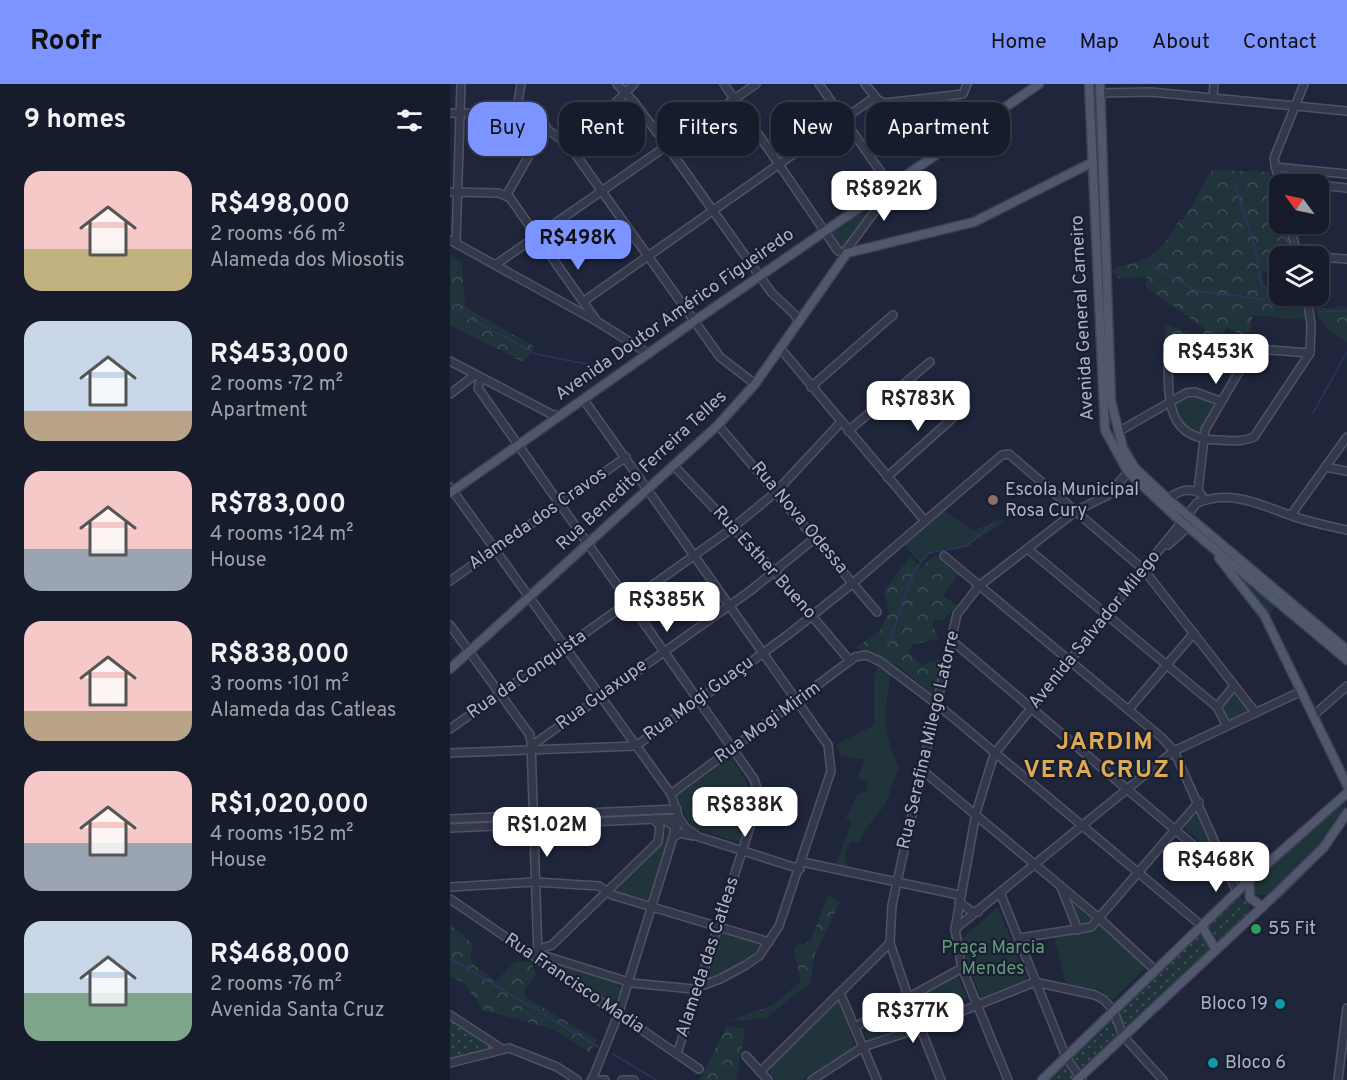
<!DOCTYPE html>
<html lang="en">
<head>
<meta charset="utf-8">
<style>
	body { margin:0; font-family:Overpass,sans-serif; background:#202534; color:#f1f3f6; height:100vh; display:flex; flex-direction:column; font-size:22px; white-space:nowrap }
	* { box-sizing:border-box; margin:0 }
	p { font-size:20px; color:#9ea1a9 }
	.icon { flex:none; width:33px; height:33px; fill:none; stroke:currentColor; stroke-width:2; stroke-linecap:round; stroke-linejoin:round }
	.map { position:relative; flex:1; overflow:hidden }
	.drawer { display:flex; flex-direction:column; background:#171c2c; width:450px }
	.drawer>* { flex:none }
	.guide { position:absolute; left:18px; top:18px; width:570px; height:54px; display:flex; gap:12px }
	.needle { width:39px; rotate:303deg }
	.controls { position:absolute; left:819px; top:90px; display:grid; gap:12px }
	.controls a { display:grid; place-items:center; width:60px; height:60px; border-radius:12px; background:#171c2c; box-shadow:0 2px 4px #0004,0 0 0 2px #363a48; font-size:30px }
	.price { position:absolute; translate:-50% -51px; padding:0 14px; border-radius:12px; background:#fff; color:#222; font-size:20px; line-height:39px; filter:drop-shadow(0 2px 3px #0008) }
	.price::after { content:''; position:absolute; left:50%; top:36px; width:18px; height:14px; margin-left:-9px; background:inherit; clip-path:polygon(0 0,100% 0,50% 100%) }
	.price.current { background:#7c94ff; color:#111 }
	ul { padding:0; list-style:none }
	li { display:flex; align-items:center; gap:18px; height:150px; padding:0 24px }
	li span { display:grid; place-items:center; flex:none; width:168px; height:120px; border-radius:18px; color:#555 }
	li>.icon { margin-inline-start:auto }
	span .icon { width:72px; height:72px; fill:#fffc; stroke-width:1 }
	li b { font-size:26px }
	h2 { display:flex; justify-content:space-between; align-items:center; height:72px; padding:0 24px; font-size:26px }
	.pill { padding:0 21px; border-radius:18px; background:#171c2c; box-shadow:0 2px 4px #0004,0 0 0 2px #363a48; font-size:21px; line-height:54px }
	.pill.current { background:#7c94ff; color:#111 }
	header { display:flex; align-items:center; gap:36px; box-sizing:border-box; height:84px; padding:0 30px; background:#7c94ff; color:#111 }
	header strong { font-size:28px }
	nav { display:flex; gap:33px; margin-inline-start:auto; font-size:21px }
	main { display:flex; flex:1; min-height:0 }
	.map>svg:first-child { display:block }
	.grass { fill:url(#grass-dots) }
	.forest { fill:url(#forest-crowns) }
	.park { fill:#21343c }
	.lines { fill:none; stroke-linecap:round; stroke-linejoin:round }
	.stream { stroke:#2c365e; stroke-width:1.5 }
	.minor-casing { stroke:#4e5366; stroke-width:10 }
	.major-casing { stroke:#3d4155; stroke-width:11 }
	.minor { stroke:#33384b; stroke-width:7 }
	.major { stroke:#51576c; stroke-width:8 }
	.education-dot { fill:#8d6e63; stroke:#191e30; stroke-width:2 }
	.leisure-dot { fill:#2e9e5b; stroke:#191e30; stroke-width:2 }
	.culture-dot { fill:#0f9aa8; stroke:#191e30; stroke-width:2 }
	.labels { text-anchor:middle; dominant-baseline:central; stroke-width:4.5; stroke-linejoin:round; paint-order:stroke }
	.street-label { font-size:18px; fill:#aeb3c8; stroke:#191e30 }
	.poi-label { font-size:18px; fill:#aeb3c8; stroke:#191e30; text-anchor:start }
	.park-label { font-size:18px; fill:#639b7b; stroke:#191e30 }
	.district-label { font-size:24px; font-weight:bold; letter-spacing:1.5px; fill:#deab53; stroke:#191e30 }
</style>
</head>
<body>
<header>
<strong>Roofr</strong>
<nav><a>Home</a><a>Map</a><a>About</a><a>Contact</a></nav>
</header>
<main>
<section class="drawer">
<h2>9 homes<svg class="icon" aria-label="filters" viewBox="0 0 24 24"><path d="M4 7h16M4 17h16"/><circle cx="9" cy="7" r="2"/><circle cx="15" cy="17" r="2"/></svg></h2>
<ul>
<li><span style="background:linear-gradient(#f6c9c9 65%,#c2b280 0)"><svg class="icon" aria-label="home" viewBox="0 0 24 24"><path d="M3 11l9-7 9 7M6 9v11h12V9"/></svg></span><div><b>R$498,000</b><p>2 rooms · 66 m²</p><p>Alameda dos Miosotis</p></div></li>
<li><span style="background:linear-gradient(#c9d6e8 75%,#b9a48a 0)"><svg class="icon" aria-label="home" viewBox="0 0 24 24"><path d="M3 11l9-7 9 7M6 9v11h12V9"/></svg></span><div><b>R$453,000</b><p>2 rooms · 72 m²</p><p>Apartment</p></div></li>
<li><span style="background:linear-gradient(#f6c9c9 65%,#9aa5b1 0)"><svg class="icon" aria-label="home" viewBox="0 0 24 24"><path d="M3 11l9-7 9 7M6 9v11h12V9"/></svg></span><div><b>R$783,000</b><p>4 rooms · 124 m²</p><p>House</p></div></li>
<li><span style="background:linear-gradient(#f6c9c9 75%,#b9a48a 0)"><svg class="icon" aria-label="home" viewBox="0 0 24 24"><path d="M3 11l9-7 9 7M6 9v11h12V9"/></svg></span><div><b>R$838,000</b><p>3 rooms · 101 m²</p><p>Alameda das Catleas</p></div></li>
<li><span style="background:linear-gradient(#f6c9c9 60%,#9aa5b1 0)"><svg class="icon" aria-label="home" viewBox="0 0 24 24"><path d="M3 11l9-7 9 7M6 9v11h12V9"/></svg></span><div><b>R$1,020,000</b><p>4 rooms · 152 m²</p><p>House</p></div></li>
<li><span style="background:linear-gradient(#c9d6e8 60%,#7fa58c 0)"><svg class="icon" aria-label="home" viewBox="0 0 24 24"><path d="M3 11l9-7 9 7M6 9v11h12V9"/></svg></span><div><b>R$468,000</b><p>2 rooms · 76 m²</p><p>Avenida Santa Cruz</p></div></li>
</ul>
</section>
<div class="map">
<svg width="897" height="996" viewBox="0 0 897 996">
	<defs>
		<pattern id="grass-dots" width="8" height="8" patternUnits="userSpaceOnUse" patternTransform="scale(1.5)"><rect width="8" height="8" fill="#21343c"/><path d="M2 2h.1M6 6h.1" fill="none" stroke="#3f4f57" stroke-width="1.8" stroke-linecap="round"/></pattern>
		<pattern id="forest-crowns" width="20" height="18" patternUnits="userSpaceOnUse" patternTransform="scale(1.5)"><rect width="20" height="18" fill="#21343c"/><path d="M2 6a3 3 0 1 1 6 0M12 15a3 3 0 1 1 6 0" fill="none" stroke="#3f4f57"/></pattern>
	</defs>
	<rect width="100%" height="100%" fill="#1f263b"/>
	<!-- grass -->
	<g class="grass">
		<polygon points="790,813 799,821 800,827 768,857 759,842"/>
		<polygon points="746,852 754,852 762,866 677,944 668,929 669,926"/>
		<polygon points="658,935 662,936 668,950 666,953 631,984 626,982 623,969"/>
		<polygon points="0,936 42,963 42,965 0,976"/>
		<polygon points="614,978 618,979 624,991 622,996 595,996"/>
	</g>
	<!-- forest -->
	<g class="forest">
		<path d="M762 86 820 88 829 120 830 140H835L845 172H830L828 182 821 181 819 187 813 188 812 196 822 213H854L859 236 803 231 800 248 793 251 777 243 759 270 765 274 756 288 722 285 721 276H727V269L715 266V241L752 252 755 245 696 203 697 193 668 194 662 188 665 184C701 176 711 169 729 136L734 135Z"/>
		<polygon points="0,171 12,178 15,223 85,263 73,278 0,241"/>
		<path d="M890 222 897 223V258C882 248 869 242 865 223L882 225Z"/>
		<polygon points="485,471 508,491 493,512 507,521 493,537 486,535 482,540 489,555 463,560 459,565 462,574 473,581 490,575 488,597 481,609 450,583 406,564 430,546 439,529 434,508 460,472 470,484"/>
		<polygon points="378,811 390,818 365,870 360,899 316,934 278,937 323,921 351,898 344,867 347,860 355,860 361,856"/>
		<polygon points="0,840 23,860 20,874 25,882 46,897 65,878 81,878 86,891 73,908 78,915 148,956 139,968 103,945 33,926 14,899 0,892"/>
		<polygon points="277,942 295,945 286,996 249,996"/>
	</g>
	<!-- park -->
	<g class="park">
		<polygon points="423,120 394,164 390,164 382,149"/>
		<path d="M745 309 768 317 749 352C734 344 728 336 722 321L731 312Z"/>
		<polygon points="494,427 523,446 552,436 555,437 517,462 479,469 470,479 454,460"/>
		<polygon points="779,482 826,522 819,531"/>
		<path d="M429 580 441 590C434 630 432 645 449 683L435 721 414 747 410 758 402 757C394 766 394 771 398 782H385L401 740 396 733 408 710 416 708 418 699 408 694 415 676 391 672 386 661 424 641V592Z"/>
		<polygon points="785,610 796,622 797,627 780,637 773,624 780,611"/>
		<path d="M280 671C305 712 305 712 291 759L242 743 227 712Z"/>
		<polygon points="895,719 897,724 873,756 816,812 804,810 801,798 874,732"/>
		<polygon points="746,728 750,729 764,759 763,764 759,765 735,745 738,734"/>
		<polygon points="217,742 223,748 199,817 165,808 212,759"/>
		<polygon points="620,815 642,831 643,834 638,841 629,843"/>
		<polygon points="548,823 577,896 531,914 514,867 513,854"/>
		<polygon points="648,840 696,883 662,917 650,906 616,900 604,853 637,848"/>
		<path d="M271 847 312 859C298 876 279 888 258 894Z"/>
		<polygon points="97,875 166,899 171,906 163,919 156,917 96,877"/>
		<path d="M507 891 517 913C508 926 494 933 480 937 469 932 466 926 467 914Z"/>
		<polygon points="388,917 405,962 352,996 325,996 320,990 321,983"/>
		<polygon points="453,923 457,924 463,943 418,957 412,946 414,941"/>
	</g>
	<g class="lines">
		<!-- stream -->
		<g class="stream">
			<polyline points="784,96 807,171 811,200 837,221"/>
			<polyline points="704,183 746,207 804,214 857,225"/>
			<polyline points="0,219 23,236 86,270 147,282"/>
			<polyline points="870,228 897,227"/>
			<polyline points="863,329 897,268"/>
			<polyline points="439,560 463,488 479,469 517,462 545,437"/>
			<polyline points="0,874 148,963"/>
			<polyline points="163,970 206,996"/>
		</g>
		<!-- minor casing -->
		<g class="minor-casing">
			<g id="minor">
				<polyline points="167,0 184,18 217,62 321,208 345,231 348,238"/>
				<polyline points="274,0 388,167 394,169 442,104 369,0"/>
				<polyline points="415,0 428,16 435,19 513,10 517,0"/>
				<polyline points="651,9 701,8 897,27"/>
				<polyline points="763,14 764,0"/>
				<path d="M0 29C54 30 78 25 121 64L270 273 305 300"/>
				<polyline points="66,31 71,0"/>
				<polyline points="121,64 184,0"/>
				<polyline points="825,83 897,90"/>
				<polyline points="828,97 863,100"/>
				<polyline points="868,101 897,104"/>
				<polyline points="830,105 824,74 854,0"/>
				<polyline points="0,108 49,109 60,114 146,236"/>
				<polyline points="56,112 96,42"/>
				<polyline points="839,140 848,172"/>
				<polyline points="0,156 148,238 199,270"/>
				<polyline points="6,159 11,0"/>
				<polyline points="848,171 868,172"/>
				<polyline points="868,173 897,175"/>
				<polyline points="45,181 306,0"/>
				<polyline points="134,217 425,13"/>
				<polyline points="330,264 475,437"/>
				<path d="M718 270C719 311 713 355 768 356 781 357 792 358 804 353L860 269 861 240 857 212"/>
				<polyline points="0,277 101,330 110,332"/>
				<polyline points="31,294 28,304 304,695 309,711 306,724 227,970"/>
				<polyline points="361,303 443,231"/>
				<polyline points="0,310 25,291"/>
				<polyline points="268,341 427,528"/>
				<polyline points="398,347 480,278"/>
				<polyline points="668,348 736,309 745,308 770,317"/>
				<polyline points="225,383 323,486 400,577"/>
				<polyline points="875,383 897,387"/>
				<polyline points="437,393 516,322"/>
				<polyline points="0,403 221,710 229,734 168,931 142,996"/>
				<polyline points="748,407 755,346 798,272 806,265 860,269"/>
				<path d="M718 415C728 407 738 403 750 409L755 416"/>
				<polyline points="841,431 897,353"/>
				<polyline points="718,461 738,443"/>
				<polyline points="578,465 767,623 777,642"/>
				<polyline points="494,472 711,653 724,667 787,808"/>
				<polyline points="0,497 176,373"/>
				<polyline points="0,541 80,651"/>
				<polyline points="501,556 776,789"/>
				<polyline points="767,623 784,602"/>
				<polyline points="679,625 744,549"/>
				<polyline points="864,631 897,602"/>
				<polyline points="0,645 280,446 326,408 391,338"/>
				<polyline points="79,649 81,658 88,872"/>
				<polyline points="84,660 300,507 365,454"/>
				<polyline points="0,669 186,662 339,550 403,499 552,371 559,370 694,486 805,628"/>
				<polyline points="472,686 650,835 705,886"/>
				<polyline points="221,710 405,573 416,571 431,578 488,621 752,842"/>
				<polyline points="0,735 227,725"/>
				<polyline points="214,736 224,742 225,752 230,749 244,752"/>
				<polyline points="0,744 229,734 236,744 249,753 350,785"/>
				<polyline points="352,778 509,811"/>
				<polyline points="610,801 628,846"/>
				<polyline points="0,803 85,798 149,802 162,811 319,858"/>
				<polyline points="551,811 616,973 632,996"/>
				<polyline points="0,815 249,985"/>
				<polyline points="509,818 521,827 528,828"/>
				<polyline points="505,845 724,667 852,607"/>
				<polyline points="569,854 641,843 749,718"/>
				<polyline points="88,865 102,861 208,758 210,742 203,735"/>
				<polyline points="89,870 182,899 243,905 270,895 296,881 309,872 329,842 381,687 378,661 134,316"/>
				<polyline points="390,909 427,996"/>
				<polyline points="0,931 52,965"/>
				<polyline points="405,943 512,884"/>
				<polyline points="296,972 318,996"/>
				<polyline points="0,979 59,964 107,983 127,996"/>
				<polyline points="310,988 440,859"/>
				<polyline points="141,996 155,996"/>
				<polyline points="172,996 184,996"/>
				<polyline points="362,996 413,963 470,944 585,898 645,911 654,916 664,927 673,952 713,996"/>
				<polyline points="491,996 459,915 440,859 442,821 447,798 507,530 529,502 626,427 658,411 678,388"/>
				<path d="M558 996 512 884 505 845 526 729 542 677 545 669 747 419C782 405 811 421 842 432 860 438 878 442 897 446"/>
				<polyline points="888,996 897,924"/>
			</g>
		</g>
		<!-- major casing -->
		<g class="major-casing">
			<g id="major">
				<polyline points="639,0 655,346 678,388 726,433 897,576"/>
				<polyline points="650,0 661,317 673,364 685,384 718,415 897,566"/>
				<polyline points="0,409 243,238 589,0"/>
				<polyline points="769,474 814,531 897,701"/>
				<polyline points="0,585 268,341 305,300 397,169 524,138 643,78"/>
				<polyline points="799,796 800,814 813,823"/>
				<polyline points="752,842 766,866"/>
				<polyline points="592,996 799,796 897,709"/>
				<polyline points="627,996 825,811 874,763 897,729"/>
			</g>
		</g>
		<!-- minor -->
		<use href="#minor" class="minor"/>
		<!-- major -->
		<use href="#major" class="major"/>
	</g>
	<!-- markers -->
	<circle class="education-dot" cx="543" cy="416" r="6"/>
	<circle class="leisure-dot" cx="806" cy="845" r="6"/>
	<g class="culture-dot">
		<circle cx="830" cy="920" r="6"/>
		<circle cx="763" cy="979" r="6"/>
	</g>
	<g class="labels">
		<!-- street labels -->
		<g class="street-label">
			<text transform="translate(225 231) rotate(-35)">Avenida Doutor Américo Figueiredo</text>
			<text transform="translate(633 234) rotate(-93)">Avenida General Carneiro</text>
			<text transform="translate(192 387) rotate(-43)">Rua Benedito Ferreira Telles</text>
			<text transform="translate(349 434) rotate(50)">Rua Nova Odessa</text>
			<text transform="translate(88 435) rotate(-35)">Alameda dos Cravos</text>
			<text transform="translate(314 479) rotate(48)">Rua Esther Bueno</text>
			<text transform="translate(645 546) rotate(-51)">Avenida Salvador Milego</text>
			<text transform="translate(77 591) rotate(-35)">Rua da Conquista</text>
			<text transform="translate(152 611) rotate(-36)">Rua Guaxupe</text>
			<text transform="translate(249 615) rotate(-36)">Rua Mogi Guaçu</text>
			<text transform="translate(318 639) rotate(-36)">Rua Mogi Mirim</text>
			<text transform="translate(479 656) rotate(-77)">Rua Serafina Milego Latorre</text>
			<text transform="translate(258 873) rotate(-72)">Alameda das Catleas</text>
			<text transform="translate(124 900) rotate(34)">Rua Francisco Madia</text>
		</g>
		<!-- poi labels -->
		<g class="poi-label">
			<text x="555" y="406">Escola Municipal<tspan x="555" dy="21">Rosa Cury</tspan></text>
			<text x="818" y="845">55 Fit</text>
			<text x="818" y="920" text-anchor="end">Bloco 19</text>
			<text x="775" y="979">Bloco 6</text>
		</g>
		<!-- park labels -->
		<g class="park-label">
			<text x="543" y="864">Praça Marcia<tspan x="543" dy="21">Mendes</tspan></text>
		</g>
		<!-- district labels -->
		<g class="district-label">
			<text x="655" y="659">JARDIM<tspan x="655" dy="28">VERA CRUZ I</tspan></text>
		</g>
	</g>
</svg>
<div class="controls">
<a><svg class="needle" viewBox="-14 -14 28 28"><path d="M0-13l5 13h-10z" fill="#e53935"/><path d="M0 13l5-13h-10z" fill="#9ea1a9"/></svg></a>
<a><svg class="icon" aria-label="layers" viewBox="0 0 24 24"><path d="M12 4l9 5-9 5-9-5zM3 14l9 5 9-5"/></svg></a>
</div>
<b class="price" style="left:434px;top:138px">R$892K</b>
<b class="price current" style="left:128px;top:187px">R$498K</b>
<b class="price" style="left:766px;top:301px">R$453K</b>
<b class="price" style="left:468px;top:348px">R$783K</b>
<b class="price" style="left:217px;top:549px">R$385K</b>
<b class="price" style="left:295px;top:754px">R$838K</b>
<b class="price" style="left:97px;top:774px">R$1.02M</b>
<b class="price" style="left:766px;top:809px">R$468K</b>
<b class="price" style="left:463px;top:960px">R$377K</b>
<div class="guide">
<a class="pill current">Buy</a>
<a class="pill">Rent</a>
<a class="pill">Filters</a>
<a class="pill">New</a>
<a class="pill">Apartment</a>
</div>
</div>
</main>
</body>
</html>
